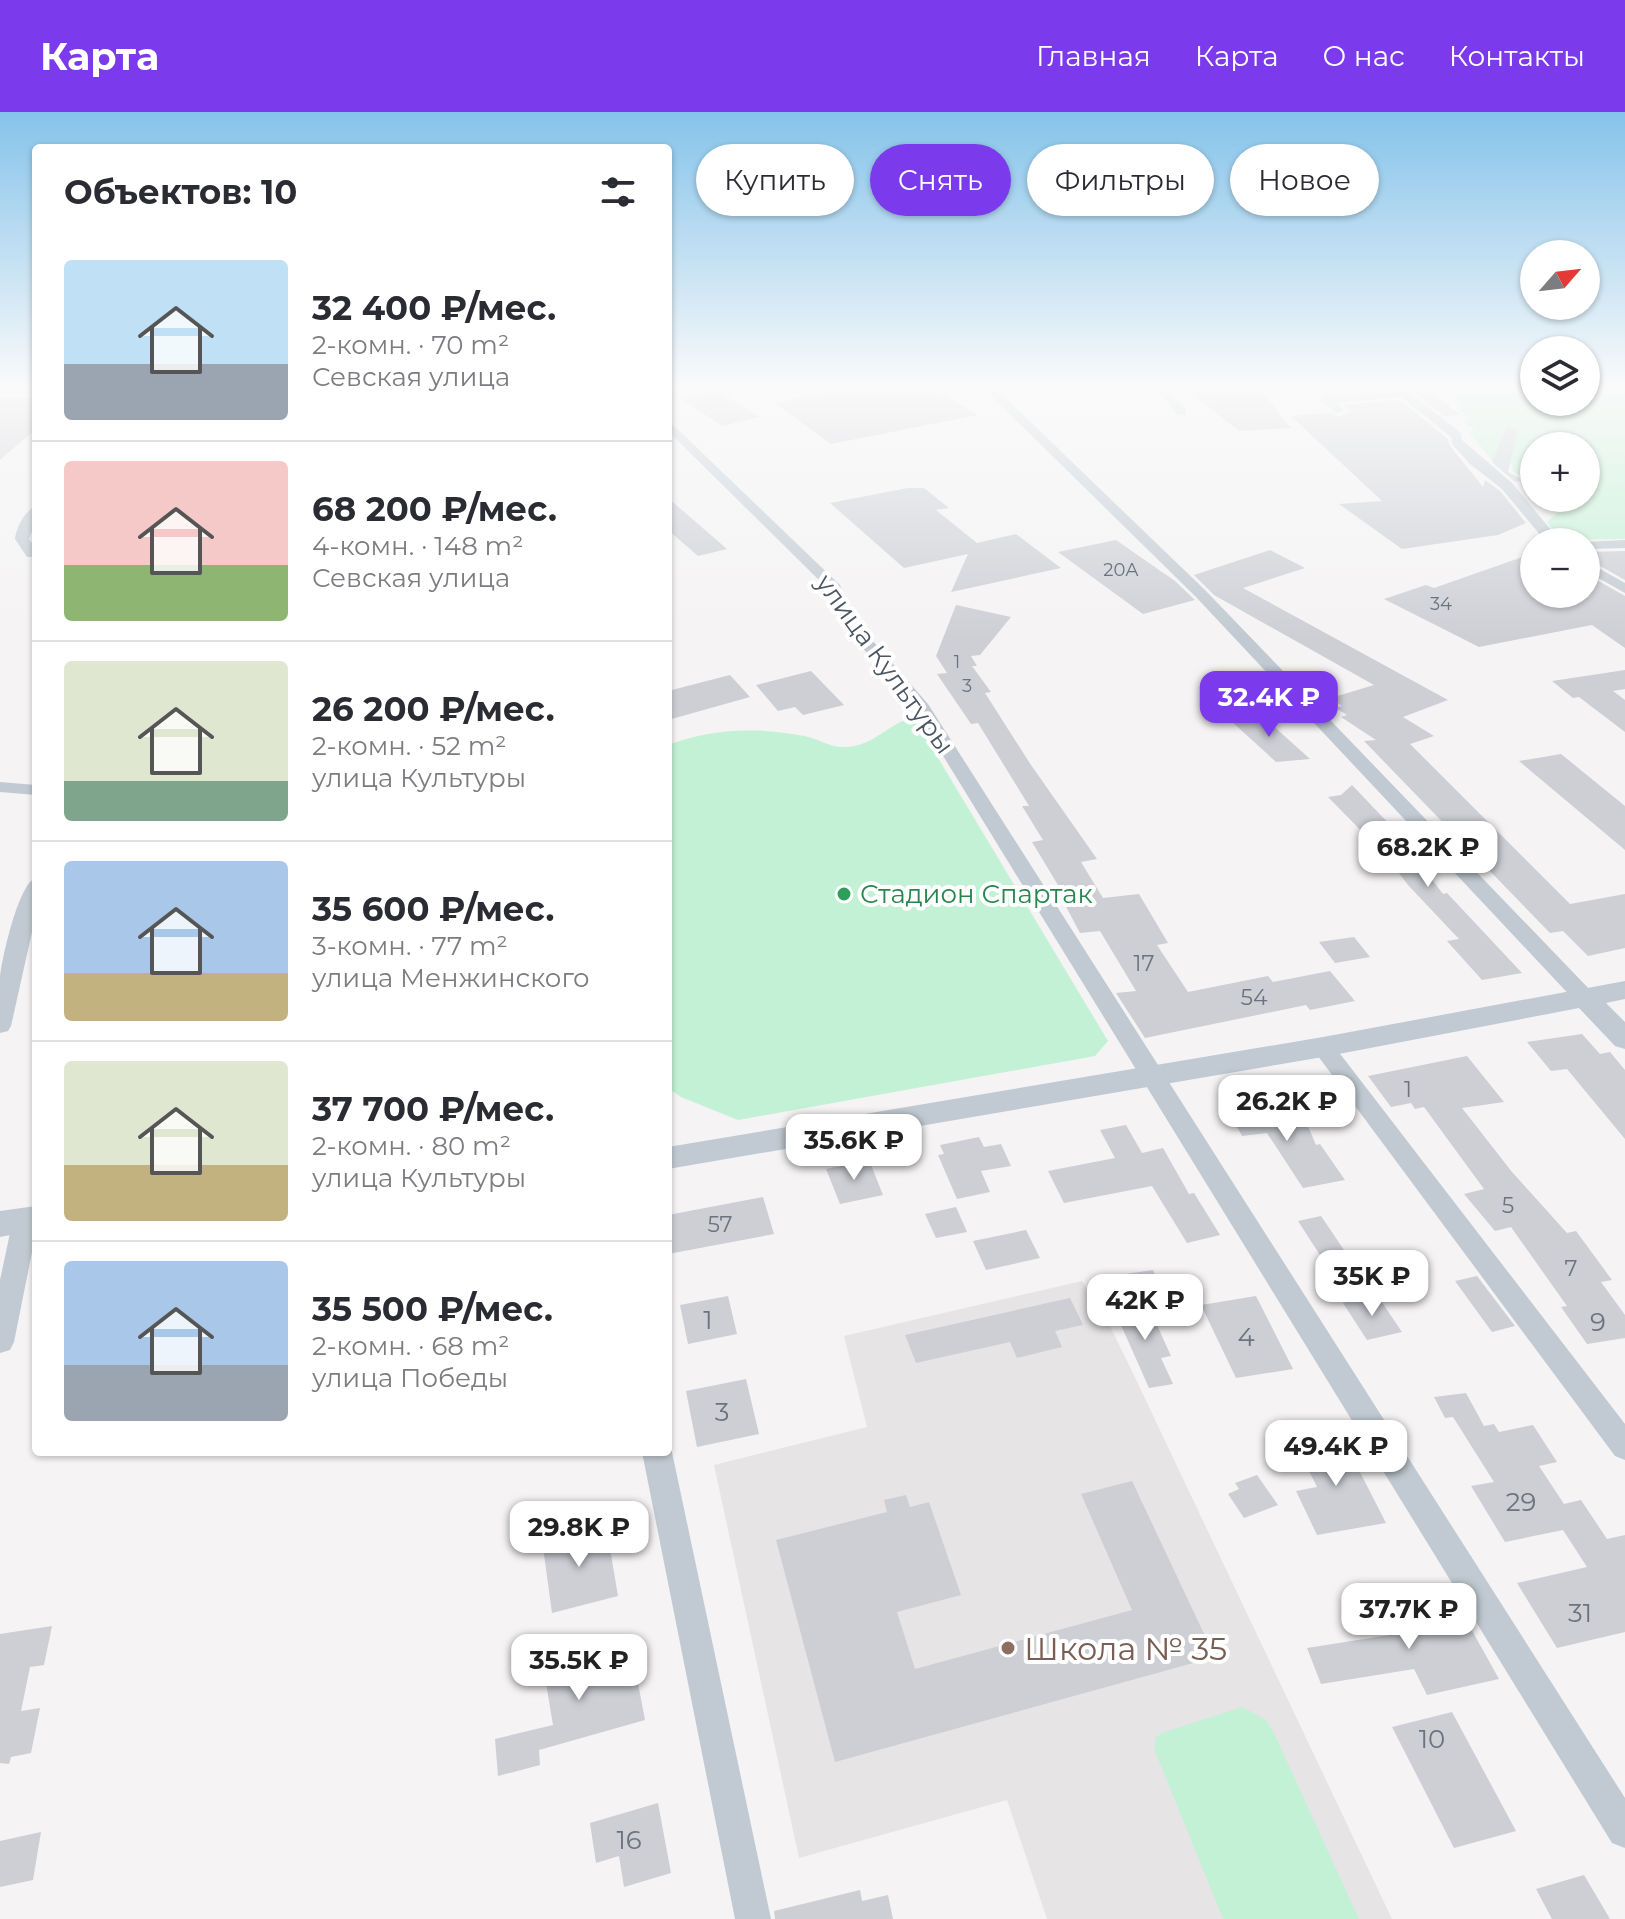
<!DOCTYPE html>
<html lang="ru">
<head>
<meta charset="utf-8">
<style>
	body { margin:0; font-family:Montserrat,sans-serif; background:#f2f2f3; color:#2b2b33; height:100vh; display:flex; flex-direction:column; font-size:30px; white-space:nowrap }
	* { box-sizing:border-box; margin:0 }
	p { font-size:26px; color:#7c7c81 }
	.icon { flex:none; width:44px; height:44px; fill:none; stroke:currentColor; stroke-width:2; stroke-linecap:round; stroke-linejoin:round }
	.map { position:relative; flex:1; overflow:hidden }
	.sheet { position:absolute; left:32px; top:32px; width:640px; height:1312px; display:flex; flex-direction:column; background:#fff; border-radius:8px; box-shadow:0 2px 6px #0004 }
	.sheet>* { flex:none }
	.banner { position:absolute; left:696px; top:32px; width:760px; height:72px; display:flex; gap:16px }
	.needle { width:52px; rotate:62deg }
	.buttons { position:absolute; left:1520px; top:128px; display:grid; gap:16px }
	.buttons a { display:grid; place-items:center; width:80px; height:80px; border-radius:50%; background:#fff; box-shadow:0 2px 6px #0004; font-size:40px }
	.price { position:absolute; translate:-50% -68px; padding:0 18px; border-radius:16px; background:#fff; color:#222; font-size:26px; line-height:52px; filter:drop-shadow(0 2px 4px #0008) }
	.price::after { content:''; position:absolute; left:50%; top:48px; width:24px; height:18px; margin-left:-12px; background:inherit; clip-path:polygon(0 0,100% 0,50% 100%) }
	.price.on { background:#7c3aed; color:#fff }
	ul { padding:0; list-style:none }
	li { display:flex; align-items:center; gap:24px; height:200px; padding:0 32px }
	li+li { border-top:2px solid #e1e1e2 }
	li span { display:grid; place-items:center; flex:none; width:224px; height:160px; border-radius:8px; color:#555 }
	li>.icon { margin-inline-start:auto }
	span .icon { width:96px; height:96px; fill:#fffc; stroke-width:1 }
	li b { font-size:34px }
	h2 { display:flex; justify-content:space-between; align-items:center; height:96px; padding:0 32px; font-size:34px }
	.pill { padding:0 28px; border-radius:36px; background:#fff; box-shadow:0 2px 6px #0004; font-size:28px; line-height:72px }
	.pill.on { background:#7c3aed; color:#fff }
	header { display:flex; align-items:center; gap:48px; box-sizing:border-box; height:112px; padding:0 40px; background:#7c3aed; color:#fff }
	header strong { font-size:38px }
	nav { display:flex; gap:44px; margin-inline-start:auto; font-size:28px }
	.map>svg:first-child { display:block }
	.education { fill:#e6e4e5 }
	.green { fill:#c3f1d5 }
	.building { fill:#cdcfd5 }
	.lines { fill:none; stroke-linecap:round; stroke-linejoin:round }
	.minor { fill:#c1cad2; fill-rule:evenodd }
	.tertiary { fill:#c1cad2; fill-rule:evenodd }
	.leisure-dot { fill:#2e9e5b; stroke:#fff; stroke-width:3 }
	.education-dot { fill:#8d6e63; stroke:#fff; stroke-width:3 }
	.labels { text-anchor:middle; dominant-baseline:central; stroke-width:8; stroke-linejoin:round; paint-order:stroke }
	.far-number-label { font-size:18px; fill:#6b747e }
	.number-label { font-size:22px; fill:#6b747e }
	.street-label { font-size:26px; fill:#4a5661; stroke:#fff }
	.leisure-label { font-size:26px; fill:#27864d; stroke:#fff; text-anchor:start }
	.near-number-label { font-size:26px; fill:#6b747e }
	.near-education-label { font-size:32px; fill:#785e54; stroke:#fff; text-anchor:start }
</style>
</head>
<body>
<header>
<strong>Карта</strong>
<nav><a>Главная</a><a>Карта</a><a>О нас</a><a>Контакты</a></nav>
</header>
<div class="map">
<svg width="1625" height="1807" viewBox="0 0 1625 1807">
	<rect width="100%" height="100%" fill="#f5f3f3"/>
	<!-- education -->
	<polygon class="education" points="1082,1169 1106,1206 1130,1255 1392,1807 1047,1807 1007,1688 799,1746 714,1353 867,1315 844,1224"/>
	<!-- green -->
	<g class="green">
		<polygon points="1436,273 1534,273 1534,290 1586,290 1586,273 1625,273 1625,427 1561,428 1547,410 1559,399 1536,388 1586,386 1586,334 1534,334 1534,374 1533,370 1513,360 1511,352 1492,348 1469,320 1475,318 1463,310 1470,306 1456,296 1460,294 1453,288 1455,283"/>
		<path d="M914 606 1108 929 1095 944 738 1008 681 985 668 976V633C713 616 757 615 804 624 816 626 828 634 840 635 874 637 887 610 914 606Z"/>
		<polygon points="1242,1595 1266,1608 1273,1619 1359,1807 1223,1807 1155,1639 1155,1626 1162,1621"/>
	</g>
	<!-- building -->
	<g class="building">
		<polygon points="857,273 928,273 978,303 831,332 775,291"/>
		<polygon points="1181,273 1259,276 1291,316 1239,319"/>
		<polygon points="1320,273 1381,273 1387,277 1329,281"/>
		<polygon points="716,278 759,305 722,314 680,286"/>
		<polygon points="1430,278 1460,303 1444,304 1413,279"/>
		<polygon points="0,286 36,286 36,317 0,348"/>
		<polygon points="1400,288 1448,327 1450,334 1483,375 1485,368 1500,379 1526,411 1498,423 1402,437 1339,392 1382,389 1291,304 1332,301 1338,305 1352,300 1344,293"/>
		<polygon points="1507,314 1518,318 1508,360 1524,368 1515,370 1492,350"/>
		<polygon points="908,376 924,376 949,396 936,398 977,431 1016,422 1061,456 951,480 968,442 904,456 830,391"/>
		<polygon points="668,386 727,437 698,444 668,418"/>
		<polygon points="1116,428 1175,469 1195,488 1143,502 1058,440"/>
		<polygon points="1270,438 1305,456 1243,476 1448,588 1403,605 1434,624 1410,632 1570,792 1625,782 1625,836 1588,844 1563,819 1550,821 1364,629 1376,628 1341,605 1347,603 1336,596 1342,594 1331,586 1374,573 1214,483 1194,463"/>
		<polygon points="1625,439 1625,468 1586,446 1586,440"/>
		<polygon points="1534,441 1534,482 1586,482 1586,462 1625,484 1625,536 1592,513 1479,535 1384,487 1426,473 1434,476"/>
		<polygon points="956,493 1011,505 980,543 971,544 977,554 972,554 991,580 985,581 1031,653 1097,747 1081,750 1103,786 1139,782 1168,831 1157,833 1188,880 1268,864 1273,870 1330,859 1355,889 1310,898 1306,893 1145,926 1116,881 1136,879 1100,819 1080,821 1063,789 1067,788 1032,730 1043,728 1022,694 1029,694 978,611 971,612 937,562 947,561 936,544"/>
		<polygon points="1625,558 1625,577 1613,579 1625,588 1625,620 1579,585 1573,586 1552,569"/>
		<polygon points="811,559 844,593 803,603 795,595 778,599 756,573"/>
		<polygon points="730,563 750,585 668,608 668,579"/>
		<polygon points="1260,602 1310,647 1276,650 1230,608"/>
		<polygon points="1561,642 1625,694 1625,738 1519,649"/>
		<polygon points="1352,673 1392,715 1443,782 1447,781 1522,861 1482,868 1447,829 1459,827 1408,773 1387,745 1328,685 1341,683"/>
		<polygon points="1354,825 1370,845 1335,851 1319,830"/>
		<polygon points="1582,922 1600,942 1610,940 1625,958 1625,1027 1567,957 1551,959 1527,930"/>
		<polygon points="1467,944 1504,990 1462,996 1512,1060 1567,1121 1576,1119 1612,1168 1601,1170 1625,1203 1625,1226 1587,1232 1561,1195 1567,1194 1511,1115 1495,1119 1464,1082 1484,1077 1424,995 1415,997 1411,991 1391,995 1368,964"/>
		<polygon points="1246,984 1260,1007 1304,1005 1316,1033 1320,1032 1345,1068 1303,1076 1267,1021 1242,1024 1221,987"/>
		<polygon points="1126,1013 1142,1041 1163,1036 1189,1082 1194,1081 1220,1123 1187,1131 1152,1074 1064,1091 1048,1059 1115,1046 1100,1018"/>
		<polygon points="979,1025 984,1035 1001,1032 1011,1054 981,1059 990,1080 957,1087 938,1043 944,1042 940,1033"/>
		<polygon points="869,1048 883,1083 840,1092 826,1057"/>
		<polygon points="763,1085 774,1122 668,1142 668,1103"/>
		<polygon points="956,1095 967,1120 936,1126 925,1102"/>
		<polygon points="1321,1104 1344,1138 1320,1143 1298,1109"/>
		<polygon points="1026,1118 1040,1146 986,1158 973,1129"/>
		<polygon points="1153,1158 1164,1183 1137,1188 1126,1162"/>
		<polygon points="1477,1164 1515,1214 1492,1220 1455,1169"/>
		<polygon points="1377,1183 1402,1220 1367,1228 1343,1191"/>
		<polygon points="728,1184 737,1222 688,1232 680,1193"/>
		<polygon points="1256,1184 1293,1257 1236,1266 1201,1193"/>
		<polygon points="1070,1186 1083,1213 1055,1219 1062,1235 1017,1246 1010,1230 916,1251 905,1223"/>
		<polygon points="1146,1189 1171,1244 1161,1246 1173,1272 1149,1276 1113,1195"/>
		<polygon points="746,1267 759,1322 697,1335 686,1279"/>
		<polygon points="1466,1281 1484,1314 1494,1312 1499,1320 1533,1313 1557,1350 1539,1354 1564,1392 1581,1388 1607,1427 1625,1423 1625,1520 1557,1536 1517,1471 1587,1455 1563,1418 1505,1430 1471,1374 1494,1370 1453,1305 1445,1306 1434,1285"/>
		<polygon points="1341,1323 1386,1411 1317,1423 1296,1379 1317,1375 1295,1331"/>
		<polygon points="1257,1363 1278,1393 1244,1406 1228,1382 1239,1377 1235,1371"/>
		<polygon points="1132,1369 1215,1545 835,1650 776,1428 887,1400 884,1388 906,1383 910,1395 929,1390 961,1483 897,1500 915,1557 1132,1498 1081,1382"/>
		<polygon points="606,1413 618,1484 552,1501 542,1428"/>
		<polygon points="1422,1480 1444,1521 1470,1515 1499,1567 1427,1583 1414,1557 1321,1572 1307,1536 1396,1522 1379,1490"/>
		<polygon points="52,1514 44,1553 30,1555 21,1599 40,1596 31,1641 11,1645 9,1652 0,1651 0,1522"/>
		<polygon points="629,1524 645,1608 539,1638 540,1653 498,1664 495,1627 553,1613 542,1547"/>
		<polygon points="1452,1600 1516,1719 1454,1736 1392,1615"/>
		<polygon points="658,1691 671,1761 624,1775 619,1744 596,1751 590,1711"/>
		<polygon points="41,1720 33,1768 0,1775 0,1729"/>
		<polygon points="1584,1763 1610,1807 1552,1807 1536,1777"/>
		<polygon points="860,1778 862,1789 888,1783 893,1807 775,1807 774,1799"/>
	</g>
	<g class="lines">
		<!-- minor -->
		<g class="minor">
			<polygon points="980,273 992,273 1205,478 1592,880 1595,885 1592,890 1576,890 1195,484"/>
			<polygon points="1152,273 1164,273 1186,297 1186,303 1178,303"/>
			<polygon points="1401,273 1413,273 1409,280 1461,321 1462,328 1512,371 1561,430 1546,430 1502,377 1470,352 1452,332 1451,325 1401,285 1337,291 1344,298 1338,302 1320,288 1326,284 1396,280"/>
			<polygon points="668,308 840,473 850,503 928,592 1625,1686 1625,1736 1612,1731 913,595 838,507 828,477 668,319"/>
			<path d="M36 394V409L29 427 36 437V445H27L15 427C16 416 25 398 36 394Z"/>
			<polygon points="1625,428 1625,436 1586,437 1586,430 1581,430"/>
			<polygon points="1586,449 1625,471 1625,481 1586,459"/>
			<polygon points="0,670 36,673 36,683 0,680"/>
			<path d="M36 766V802L11 914 8 919 0 921C0 903 0 883 0 864 2 845 19 770 36 766Z"/>
			<polygon points="1323,927 1331,930 1625,1312 1625,1348 1615,1344 1315,940 1312,935 1315,930"/>
			<polygon points="26,1097 36,1102 36,1120 14,1230 10,1238 0,1241 0,1168 13,1107 17,1100"/>
			<polygon points="668,1332 672,1340 771,1807 735,1807 642,1340 668,1340"/>
		</g>
		<!-- tertiary -->
		<g class="tertiary">
			<polygon points="1625,869 1625,887 1606,891 1625,910 1625,937 1615,934 1579,896 1323,945 668,1057 668,1035 1323,925"/>
			<polygon points="36,1094 36,1118 0,1125 0,1099"/>
		</g>
	</g>
	<!-- sky -->
	<linearGradient id="sky" x2="0" y2="1"><stop stop-color="#85c3ea"/><stop offset="0.52" stop-color="#fafafa"/><stop offset="1" stop-color="#fafafa" stop-opacity="0"/></linearGradient>
	<rect width="1625" height="526" fill="url(#sky)"/>
	<!-- markers -->
	<circle class="leisure-dot" cx="844" cy="782" r="8"/>
	<circle class="education-dot" cx="1008" cy="1536" r="8"/>
	<g class="labels">
		<!-- far-number labels -->
		<g class="far-number-label">
			<text x="1121" y="458">20А</text>
			<text x="1441" y="492">34</text>
			<text x="957" y="550">1</text>
			<text x="967" y="574">3</text>
		</g>
		<!-- number labels -->
		<g class="number-label">
			<text x="1144" y="851">17</text>
			<text x="1254" y="885">54</text>
			<text x="1408" y="977">1</text>
			<text x="1508" y="1093">5</text>
			<text x="720" y="1112">57</text>
			<text x="1571" y="1156">7</text>
		</g>
		<!-- street labels -->
		<g class="street-label">
			<text transform="translate(885 552) rotate(54)">улица Культуры</text>
		</g>
		<!-- leisure labels -->
		<g class="leisure-label">
			<text x="860" y="782">Стадион Спартак</text>
		</g>
		<!-- near-number labels -->
		<g class="near-number-label">
			<text x="708" y="1208">1</text>
			<text x="1598" y="1210">9</text>
			<text x="1246" y="1225">4</text>
			<text x="722" y="1300">3</text>
			<text x="1521" y="1390">29</text>
			<text x="1580" y="1501">31</text>
			<text x="1432" y="1627">10</text>
			<text x="629" y="1728">16</text>
		</g>
		<!-- near-education labels -->
		<g class="near-education-label">
			<text x="1024" y="1536">Школа № 35</text>
		</g>
	</g>
</svg>
<div class="buttons">
<a><svg class="needle" viewBox="-14 -14 28 28"><path d="M0-13l5 13h-10z" fill="#e53935"/><path d="M0 13l5-13h-10z" fill="#7c7c81"/></svg></a>
<a><svg class="icon" aria-label="layers" viewBox="0 0 24 24"><path d="M12 4l9 5-9 5-9-5zM3 14l9 5 9-5"/></svg></a>
<a>+</a>
<a>−</a>
</div>
<b class="price on" style="left:1269px;top:627px">32.4K ₽</b>
<b class="price" style="left:1428px;top:777px">68.2K ₽</b>
<b class="price" style="left:1287px;top:1031px">26.2K ₽</b>
<b class="price" style="left:854px;top:1070px">35.6K ₽</b>
<b class="price" style="left:1372px;top:1206px">35K ₽</b>
<b class="price" style="left:1145px;top:1230px">42K ₽</b>
<b class="price" style="left:1336px;top:1376px">49.4K ₽</b>
<b class="price" style="left:579px;top:1457px">29.8K ₽</b>
<b class="price" style="left:1409px;top:1539px">37.7K ₽</b>
<b class="price" style="left:579px;top:1590px">35.5K ₽</b>
<div class="banner">
<a class="pill">Купить</a>
<a class="pill on">Снять</a>
<a class="pill">Фильтры</a>
<a class="pill">Новое</a>
</div>
<section class="sheet">
<h2>Объектов: 10<svg class="icon" aria-label="filters" viewBox="0 0 24 24"><path d="M4 7h16M4 17h16"/><circle cx="9" cy="7" r="2"/><circle cx="15" cy="17" r="2"/></svg></h2>
<ul>
<li><span style="background:linear-gradient(#bfe0f5 65%,#9aa5b1 0)"><svg class="icon" aria-label="home" viewBox="0 0 24 24"><path d="M3 11l9-7 9 7M6 9v11h12V9"/></svg></span><div><b>32 400 ₽/мес.</b><p>2-комн. · 70 m²</p><p>Севская улица</p></div></li>
<li><span style="background:linear-gradient(#f6c9c9 65%,#8fb573 0)"><svg class="icon" aria-label="home" viewBox="0 0 24 24"><path d="M3 11l9-7 9 7M6 9v11h12V9"/></svg></span><div><b>68 200 ₽/мес.</b><p>4-комн. · 148 m²</p><p>Севская улица</p></div></li>
<li><span style="background:linear-gradient(#dfe7d0 75%,#7fa58c 0)"><svg class="icon" aria-label="home" viewBox="0 0 24 24"><path d="M3 11l9-7 9 7M6 9v11h12V9"/></svg></span><div><b>26 200 ₽/мес.</b><p>2-комн. · 52 m²</p><p>улица Культуры</p></div></li>
<li><span style="background:linear-gradient(#a9c7e8 70%,#c2b280 0)"><svg class="icon" aria-label="home" viewBox="0 0 24 24"><path d="M3 11l9-7 9 7M6 9v11h12V9"/></svg></span><div><b>35 600 ₽/мес.</b><p>3-комн. · 77 m²</p><p>улица Менжинского</p></div></li>
<li><span style="background:linear-gradient(#dfe7d0 65%,#c2b280 0)"><svg class="icon" aria-label="home" viewBox="0 0 24 24"><path d="M3 11l9-7 9 7M6 9v11h12V9"/></svg></span><div><b>37 700 ₽/мес.</b><p>2-комн. · 80 m²</p><p>улица Культуры</p></div></li>
<li><span style="background:linear-gradient(#a9c7e8 65%,#9aa5b1 0)"><svg class="icon" aria-label="home" viewBox="0 0 24 24"><path d="M3 11l9-7 9 7M6 9v11h12V9"/></svg></span><div><b>35 500 ₽/мес.</b><p>2-комн. · 68 m²</p><p>улица Победы</p></div></li>
</ul>
</section>
</div>
</body>
</html>
